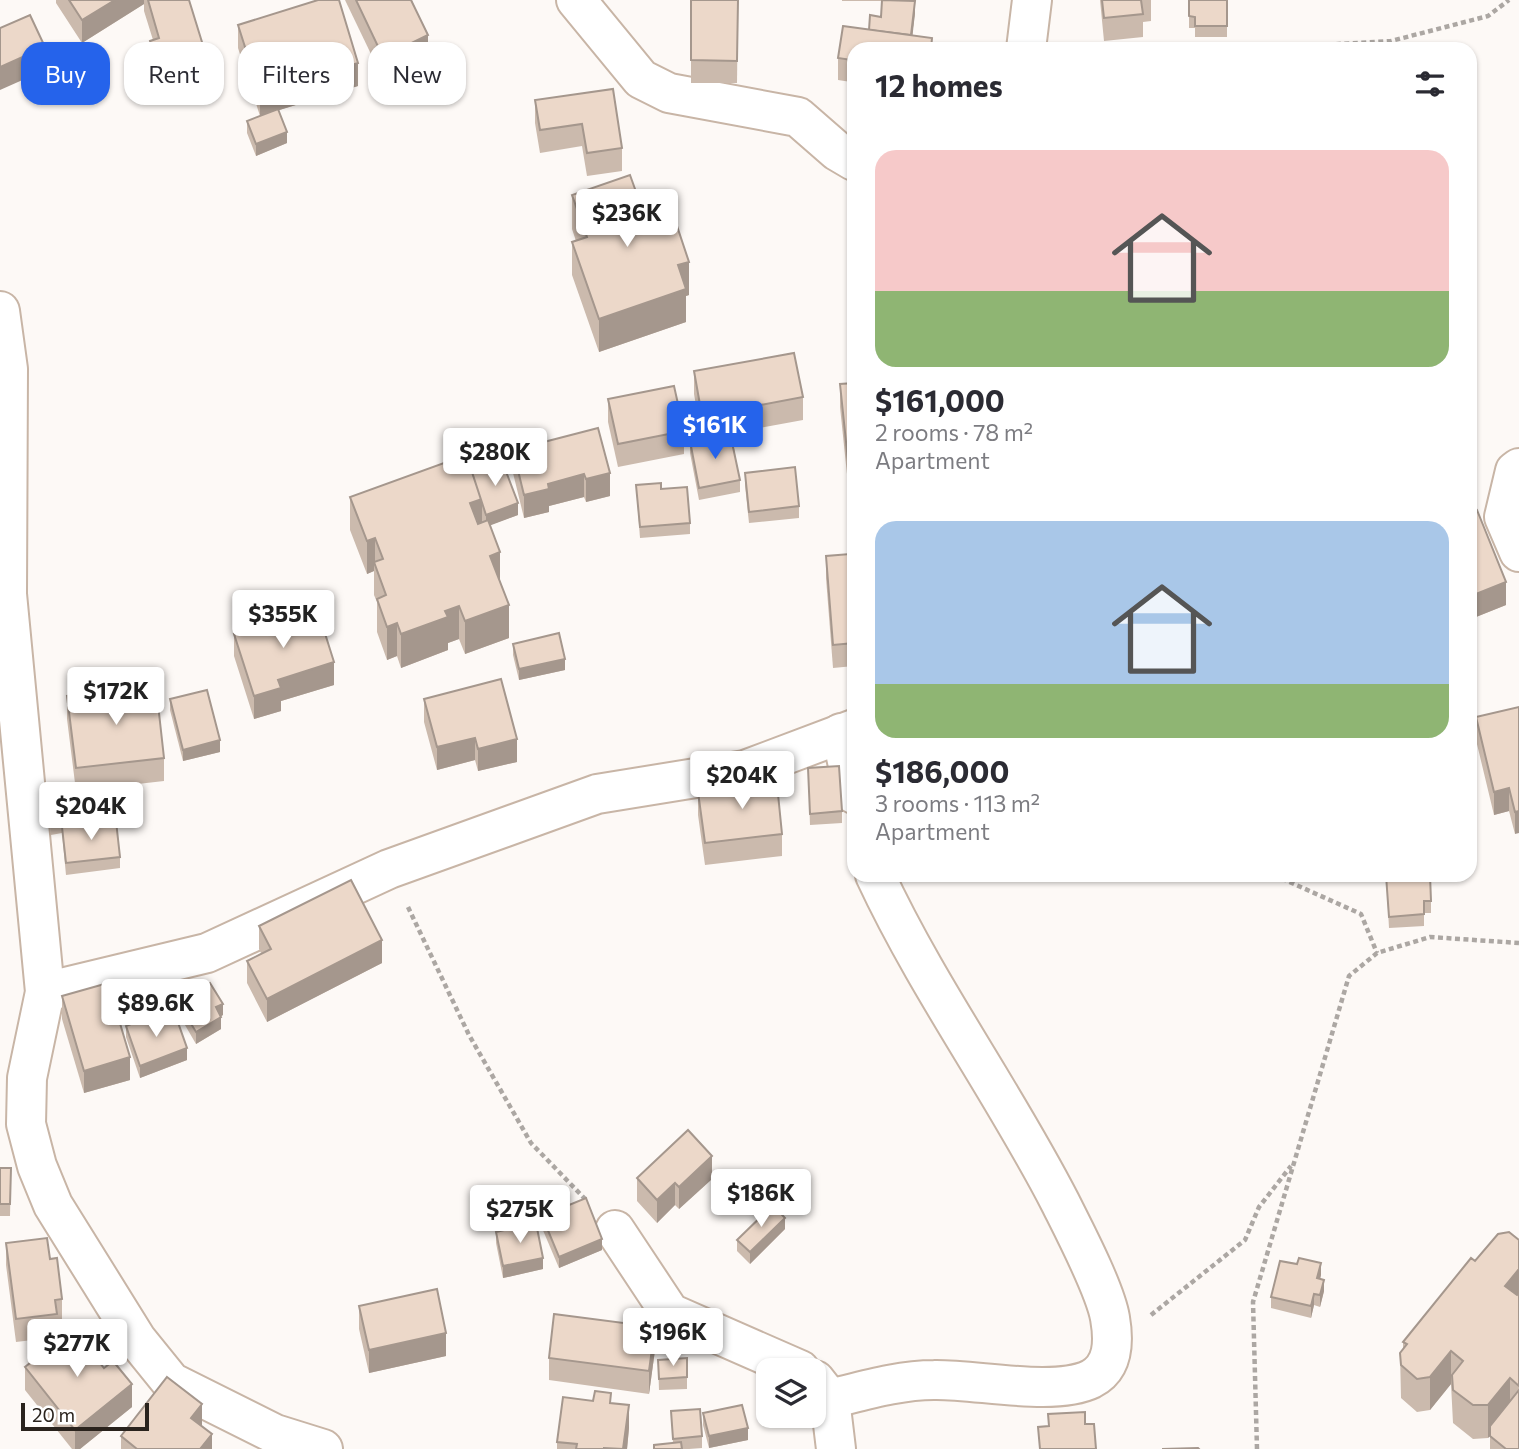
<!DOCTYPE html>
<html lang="en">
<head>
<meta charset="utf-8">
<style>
	body { margin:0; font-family:Commissioner,sans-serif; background:#f7f7f7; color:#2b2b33; height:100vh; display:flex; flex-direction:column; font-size:26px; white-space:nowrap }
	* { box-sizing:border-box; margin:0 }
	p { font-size:23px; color:#7c7c81 }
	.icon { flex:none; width:38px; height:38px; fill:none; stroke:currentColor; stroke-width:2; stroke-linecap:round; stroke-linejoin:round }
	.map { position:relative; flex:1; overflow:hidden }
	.drawer { position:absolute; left:847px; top:42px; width:630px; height:840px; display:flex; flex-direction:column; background:#fff; border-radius:21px; box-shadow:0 2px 5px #0004 }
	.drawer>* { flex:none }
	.banner { position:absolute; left:21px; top:42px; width:665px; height:63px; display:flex; gap:14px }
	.controls { position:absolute; left:756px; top:1358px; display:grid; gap:14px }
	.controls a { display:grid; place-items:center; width:70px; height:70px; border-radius:14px; background:#fff; box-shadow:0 2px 5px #0004; font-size:35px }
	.scale { position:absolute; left:21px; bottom:18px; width:128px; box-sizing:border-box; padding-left:7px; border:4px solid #2a231d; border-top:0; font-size:19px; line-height:24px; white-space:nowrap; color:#2a231d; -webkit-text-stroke:5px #fff; paint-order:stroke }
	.price { position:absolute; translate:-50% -60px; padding:0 16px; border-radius:7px; background:#fff; color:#222; font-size:23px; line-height:46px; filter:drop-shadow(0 2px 4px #0008) }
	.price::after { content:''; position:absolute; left:50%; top:42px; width:21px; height:16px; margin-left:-10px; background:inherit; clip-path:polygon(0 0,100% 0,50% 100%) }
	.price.current { background:#2563eb; color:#fff }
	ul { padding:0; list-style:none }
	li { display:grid; align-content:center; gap:14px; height:371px; padding:0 28px }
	li span { display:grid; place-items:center; height:217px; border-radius:21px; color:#555 }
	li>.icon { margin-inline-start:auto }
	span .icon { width:126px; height:126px; fill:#fffc; stroke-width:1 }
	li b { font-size:30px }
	h2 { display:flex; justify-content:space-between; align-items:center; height:84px; padding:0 28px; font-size:30px }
	.pill { padding:0 24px; border-radius:21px; background:#fff; box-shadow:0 2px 5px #0004; font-size:24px; line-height:63px }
	.pill.current { background:#2563eb; color:#fff }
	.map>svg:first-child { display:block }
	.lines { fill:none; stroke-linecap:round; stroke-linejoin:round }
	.minor-casing { stroke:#c8b5a6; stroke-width:42 }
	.path { stroke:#aca7a3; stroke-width:4.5; stroke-dasharray:5 3.5; stroke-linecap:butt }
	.minor { stroke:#fff; stroke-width:38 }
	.wall { fill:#cbbaad }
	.shaded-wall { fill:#a5978d }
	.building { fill:#ecd8c9; stroke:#a5978d; stroke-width:2 }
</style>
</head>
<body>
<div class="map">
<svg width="1519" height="1449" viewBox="0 0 1519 1449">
	<rect width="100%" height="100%" fill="#fdf9f6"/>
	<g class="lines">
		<!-- minor casing -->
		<g class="minor-casing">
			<g id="minor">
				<polyline points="576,0 641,79 669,93 798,117 837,151 854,161"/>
				<polyline points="1026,49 1032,0"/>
				<polyline points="0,311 8,369 7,594 45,992 27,1078 26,1124 37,1166 53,1205 137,1340 171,1382 275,1434 323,1449"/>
				<polyline points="1519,468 1515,471 1504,517 1519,552"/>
				<polyline points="841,733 854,794"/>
				<polyline points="45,992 207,953 389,869 597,794 745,770 854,729"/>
				<polyline points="615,1230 670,1313 800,1370"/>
				<polyline points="815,1380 830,1399 836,1449"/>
				<path d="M830 1399C863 1391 899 1380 934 1380 976 1379 1054 1397 1091 1379 1114 1367 1114 1341 1110 1318 1105 1289 1074 1230 1060 1202 1003 1091 928 989 875 875"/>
			</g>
		</g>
		<!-- path -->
		<g class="path">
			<polyline points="1251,49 1391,41 1488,16 1509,0"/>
			<polyline points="1274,875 1361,914 1377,953"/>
			<polyline points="408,907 469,1035 531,1143 588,1202"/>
			<polyline points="1151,1315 1245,1240 1259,1207 1291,1166"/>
			<polyline points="1257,1449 1253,1302 1349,976 1377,953 1430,937 1519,943"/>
		</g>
		<!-- minor -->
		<use href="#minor" class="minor"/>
	</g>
	<!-- wall -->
	<g class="wall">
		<polygon points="56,0 189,0 206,78 158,92 150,64 150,41 153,40 144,11 144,4 82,43 56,3"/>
		<polygon points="345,0 412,0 428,58 383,79"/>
		<polygon points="691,0 738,0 737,83 691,83"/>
		<polygon points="842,0 903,0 915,13 912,36 932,49 854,49 854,91 851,90 851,82 838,80 838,58 869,30 881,17 882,1 842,1"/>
		<polygon points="1100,0 1151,0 1151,21 1143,22 1143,37 1104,41"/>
		<polygon points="1189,0 1227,0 1227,37 1195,37 1195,28 1189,28"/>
		<polygon points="238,25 358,86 279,110 287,143 256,156 247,133 247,121 260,116 238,48"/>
		<polygon points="613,89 622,148 622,171 587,176 582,146 540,153 535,123 535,100"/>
		<polygon points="572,195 644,214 689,295 686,296 686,322 599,352 572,275 572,242 576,241 572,229"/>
		<rect x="849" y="209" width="5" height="29"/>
		<polygon points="694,371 803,397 803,420 731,433 740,480 740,492 699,500 690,453 690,441 702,439 694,394"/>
		<polygon points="854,383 854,502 850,503 840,407 840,384"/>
		<polygon points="608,399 684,431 684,454 618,467 608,422"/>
		<polygon points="598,428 610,496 586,502 584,497 549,506 549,512 524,518 513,473 513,450"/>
		<polygon points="472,472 518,515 490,525 509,638 465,654 459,639 448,643 448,650 401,668 397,656 387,660 377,632 377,602 374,595 374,571 367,574 350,530 350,497"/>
		<polygon points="745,473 799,506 799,518 749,523 745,485"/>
		<polygon points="636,485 690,523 690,534 640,538"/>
		<polygon points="1470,513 1506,605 1471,619 1470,617"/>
		<polygon points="826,556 854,597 854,666 833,668 826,578"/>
		<polygon points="234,634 334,685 281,701 281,711 254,719 234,656"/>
		<polygon points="513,644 565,670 519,680 513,655"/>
		<polygon points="67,696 164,758 164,781 76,791 67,719"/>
		<polygon points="170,699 220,752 183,761 170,710"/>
		<polygon points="424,699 517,762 478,771 475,760 437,770 424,722"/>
		<polygon points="1519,707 1515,834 1509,811 1494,815 1476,740 1476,717"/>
		<polygon points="808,768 842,811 842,823 810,825"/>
		<polygon points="741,778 782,834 782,856 705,865 698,815 698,792 741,787"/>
		<polygon points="48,802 91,817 91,824 120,857 120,868 66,875 62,833 51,835 48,813"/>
		<polygon points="1386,875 1431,901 1431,913 1424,913 1424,926 1389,928"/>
		<polygon points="259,926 382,963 267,1022 247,983 247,961 261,953 259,949"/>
		<polygon points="62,996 130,1080 84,1093 62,1019"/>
		<polygon points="178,1002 223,1015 221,1016 221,1029 196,1044 178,1013"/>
		<polygon points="149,1024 187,1060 140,1078 126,1037 126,1026"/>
		<polygon points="0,1168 11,1168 10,1216 0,1216"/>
		<polygon points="637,1178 712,1179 679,1209 675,1205 657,1223 637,1201"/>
		<polygon points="542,1216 602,1250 559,1268 542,1228"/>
		<polygon points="785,1229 750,1264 737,1251 737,1240"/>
		<polygon points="496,1232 543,1269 503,1278 496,1243"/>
		<polygon points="1519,1240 1519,1449 1490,1449 1490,1436 1488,1438 1473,1439 1453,1423 1451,1384 1430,1410 1417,1412 1401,1398 1400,1353 1403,1349 1403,1342 1475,1261"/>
		<polygon points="6,1243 50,1259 62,1299 62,1322 57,1322 57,1337 16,1342 6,1265"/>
		<polygon points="1321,1275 1320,1279 1324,1291 1320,1307 1314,1305 1311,1318 1271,1308 1271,1297"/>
		<polygon points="359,1306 446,1356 369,1373 359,1329"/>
		<polygon points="655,1350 649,1394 549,1380 549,1358"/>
		<polygon points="687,1358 687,1389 659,1390 658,1360"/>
		<polygon points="25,1367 132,1407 80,1449 72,1449 25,1390"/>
		<polygon points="611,1403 629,1428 627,1449 557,1449 557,1442"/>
		<polygon points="671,1411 702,1436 702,1448 689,1449 654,1449 673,1443"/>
		<polygon points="703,1413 748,1440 709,1448 703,1425"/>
		<polygon points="202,1426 212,1449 121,1449 121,1436"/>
	</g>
	<!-- shaded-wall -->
	<g class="shaded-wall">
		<polygon points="115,0 144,0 144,4 82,43 82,20"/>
		<polygon points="915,1 915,13 911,49 910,41"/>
		<polygon points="428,35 428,58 383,79 383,57"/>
		<polygon points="45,47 45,70 0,90 0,67"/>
		<polygon points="206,55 206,78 158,92 158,70"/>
		<polygon points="358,63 358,86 260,116 260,94"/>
		<polygon points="287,132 287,143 256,156 256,144"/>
		<polygon points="689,262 689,295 686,296 686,322 599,352 599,319 678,265"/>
		<polygon points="610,473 610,496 586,502 586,479"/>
		<polygon points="584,474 584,497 549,506 549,512 524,518 524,495 548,484"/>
		<polygon points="482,499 482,532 470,503"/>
		<polygon points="518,503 518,515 486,527 486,515"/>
		<polygon points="375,538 375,566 374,562 374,571 367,574 367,541"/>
		<polygon points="500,552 500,586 490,556"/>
		<polygon points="1506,582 1506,605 1471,619 1471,596"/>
		<polygon points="509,605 509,638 465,654 465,621"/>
		<polygon points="459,606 459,639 448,643 448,650 401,668 401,634 445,611"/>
		<polygon points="397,623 397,656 387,660 387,627"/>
		<polygon points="565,659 565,670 519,680 519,669"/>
		<polygon points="334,662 334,685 281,701 281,711 254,719 254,696 278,680"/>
		<polygon points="475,738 475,760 437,770 437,747"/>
		<polygon points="517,739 517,762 478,771 478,749"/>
		<polygon points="220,740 220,752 183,761 183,750"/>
		<polygon points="1509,788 1509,811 1494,815 1494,792"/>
		<polygon points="1519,811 1519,833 1515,834 1515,812"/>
		<polygon points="382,940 382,963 267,1022 267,999"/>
		<polygon points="223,1004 223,1015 216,1019 216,1007"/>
		<polygon points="221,1017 221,1029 196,1044 196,1032"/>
		<polygon points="187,1048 187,1060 140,1078 140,1066"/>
		<polygon points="130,1057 130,1080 84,1093 84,1071"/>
		<polygon points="712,1156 712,1179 679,1209 679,1187"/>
		<polygon points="675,1183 675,1205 657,1223 657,1200"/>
		<polygon points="785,1218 785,1229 750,1264 750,1252"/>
		<polygon points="602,1239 602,1250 559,1268 559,1257"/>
		<polygon points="543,1258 543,1269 503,1278 503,1266"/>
		<polygon points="1321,1263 1321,1275 1317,1290 1317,1278"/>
		<polygon points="1519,1269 1519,1302 1505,1286"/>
		<polygon points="1324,1280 1324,1291 1320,1307 1320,1295"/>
		<polygon points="1314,1294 1314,1305 1311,1318 1311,1306"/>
		<polygon points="655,1327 655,1350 649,1394 649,1371"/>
		<polygon points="446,1333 446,1356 369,1373 369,1350"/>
		<polygon points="1451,1351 1451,1384 1430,1410 1430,1377"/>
		<polygon points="1510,1378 1510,1411 1488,1438 1488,1405"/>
		<polygon points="132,1384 132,1407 80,1449 75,1449 75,1430"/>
		<polygon points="202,1404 202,1426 191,1418"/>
		<polygon points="629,1405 629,1428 627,1449 623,1449"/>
		<polygon points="748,1428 748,1440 709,1448 709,1436"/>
		<polygon points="212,1434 212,1449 200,1449"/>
	</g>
	<!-- building -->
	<g class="building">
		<polygon points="69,0 115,0 82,20"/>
		<polygon points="148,0 189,0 206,55 158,70 150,41 159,38"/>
		<polygon points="318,0 339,0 358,63 260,94 238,25"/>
		<polygon points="356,0 411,0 428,35 383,57"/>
		<polygon points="691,0 738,0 737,61 691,60"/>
		<polygon points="882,0 915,1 911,35 869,30 870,15 881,17"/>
		<polygon points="1102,0 1141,0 1143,14 1104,18"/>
		<polygon points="1189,0 1227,0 1227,26 1195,26 1195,17 1189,16"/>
		<polygon points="30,15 45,47 0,67 0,28"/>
		<polygon points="843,26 932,38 931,49 854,49 854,68 851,68 852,60 838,58"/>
		<polygon points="613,89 622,148 587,153 582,124 540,130 535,100"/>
		<polygon points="278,109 287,132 256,144 247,121"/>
		<polygon points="630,175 644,214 670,205 689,262 678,265 686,289 599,319 572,242 587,237 572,195"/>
		<rect x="849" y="209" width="5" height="17"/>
		<polygon points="794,353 803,397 702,416 694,371"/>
		<polygon points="854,383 854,479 850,480 840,384"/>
		<polygon points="674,386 684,431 618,444 608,399"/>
		<polygon points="598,428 610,473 586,479 584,474 548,484 549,489 524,495 513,450"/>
		<polygon points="730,433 740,480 699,488 690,441"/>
		<polygon points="466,455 482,499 470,503 478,524 488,520 500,552 490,556 509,605 465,621 459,606 445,611 448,617 401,634 397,623 387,627 377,599 386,595 374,562 383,559 375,538 367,541 350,497"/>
		<polygon points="502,461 518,503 486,515 472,472"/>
		<polygon points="795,467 799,506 749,512 745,473"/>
		<polygon points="661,483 661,489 687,487 690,523 640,527 636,485"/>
		<polygon points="1477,510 1506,582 1471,596 1470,513"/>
		<polygon points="850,554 854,597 854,643 833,645 826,556"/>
		<polygon points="317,608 334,662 278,680 281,688 254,696 234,634"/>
		<polygon points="559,633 565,659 519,669 513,644"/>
		<polygon points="501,679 517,739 478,749 475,738 437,747 424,699"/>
		<polygon points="156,686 164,758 76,768 67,696"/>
		<polygon points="207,690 220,740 183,750 170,699"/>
		<polygon points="1519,707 1519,811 1515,812 1509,788 1494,792 1476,717"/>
		<polygon points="839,766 842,811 810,814 808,768"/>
		<polygon points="776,774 782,834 705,843 698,792 743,787 741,778"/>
		<polygon points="87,795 91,817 51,823 48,802"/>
		<polygon points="116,821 120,857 66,863 62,827"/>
		<polygon points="1386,875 1422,875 1422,876 1430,875 1431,901 1424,901 1424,914 1389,917"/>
		<polygon points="351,880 382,940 267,999 247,961 271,949 259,926"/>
		<polygon points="108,983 130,1057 84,1071 62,996"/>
		<polygon points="210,983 223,1004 216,1007 221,1017 196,1032 178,1002"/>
		<polygon points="175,1014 187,1048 140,1066 126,1026 146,1018 149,1024"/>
		<polygon points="688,1130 712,1156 679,1187 675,1183 657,1200 637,1178"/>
		<polygon points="0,1168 11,1168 10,1204 0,1204"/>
		<polygon points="586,1198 602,1239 559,1257 542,1216"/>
		<polygon points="773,1205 785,1218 750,1252 737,1240"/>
		<polygon points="536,1223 543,1258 503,1266 496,1232"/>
		<polygon points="1509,1232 1519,1240 1519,1269 1505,1286 1517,1295 1519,1293 1519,1386 1510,1378 1488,1405 1473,1405 1453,1390 1452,1375 1463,1361 1451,1351 1430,1377 1417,1379 1401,1365 1400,1353 1407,1344 1403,1342 1471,1258 1475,1261 1498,1234"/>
		<polygon points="47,1238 50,1259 57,1258 62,1299 55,1300 57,1314 16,1319 6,1243"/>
		<polygon points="1299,1258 1321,1263 1317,1278 1324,1280 1320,1295 1314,1294 1311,1306 1271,1297 1280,1261 1297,1264"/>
		<polygon points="437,1289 446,1333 369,1350 359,1306"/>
		<polygon points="554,1314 655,1327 649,1371 549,1358"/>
		<polygon points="73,1329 104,1368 113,1361 132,1384 75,1430 25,1367"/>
		<polygon points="687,1358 687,1377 659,1379 658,1360"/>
		<polygon points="167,1377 202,1404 191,1418 212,1434 200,1449 137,1449 121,1436"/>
		<polygon points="1519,1390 1519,1449 1506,1449 1490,1436 1490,1426"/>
		<polygon points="595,1391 611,1393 610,1403 629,1405 623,1449 604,1448 604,1449 576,1449 577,1444 557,1442 563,1397 593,1401"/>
		<polygon points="742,1405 748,1428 709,1436 703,1413"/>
		<polygon points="700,1409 702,1436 673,1439 671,1411"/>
		<polygon points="1085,1412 1085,1424 1094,1424 1096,1449 1040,1449 1038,1427 1049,1426 1048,1414"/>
		<polygon points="681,1442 682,1449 654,1449 654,1445"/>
		<polygon points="1198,1448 1199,1449 1162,1449"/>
	</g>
</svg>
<div class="controls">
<a><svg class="icon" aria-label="layers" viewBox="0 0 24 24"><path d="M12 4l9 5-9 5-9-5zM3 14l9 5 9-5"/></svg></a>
</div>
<div class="scale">20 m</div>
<b class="price" style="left:627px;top:249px">$236K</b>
<b class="price current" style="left:715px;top:461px">$161K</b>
<b class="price" style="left:495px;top:488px">$280K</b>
<b class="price" style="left:283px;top:650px">$355K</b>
<b class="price" style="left:116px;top:727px">$172K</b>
<b class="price" style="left:742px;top:811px">$204K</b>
<b class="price" style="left:91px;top:842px">$204K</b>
<b class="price" style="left:156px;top:1039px">$89.6K</b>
<b class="price" style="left:761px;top:1229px">$186K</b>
<b class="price" style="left:520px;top:1245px">$275K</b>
<b class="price" style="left:673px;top:1368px">$196K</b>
<b class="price" style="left:77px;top:1379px">$277K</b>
<div class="banner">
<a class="pill current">Buy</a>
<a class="pill">Rent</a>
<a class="pill">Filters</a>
<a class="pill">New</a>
</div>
<section class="drawer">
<h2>12 homes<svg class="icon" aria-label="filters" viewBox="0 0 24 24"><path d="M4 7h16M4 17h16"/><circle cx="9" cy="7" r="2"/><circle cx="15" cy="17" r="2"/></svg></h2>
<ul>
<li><span style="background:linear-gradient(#f6c9c9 65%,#8fb573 0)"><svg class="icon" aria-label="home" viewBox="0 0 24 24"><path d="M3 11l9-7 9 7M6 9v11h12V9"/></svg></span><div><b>$161,000</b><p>2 rooms · 78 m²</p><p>Apartment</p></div></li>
<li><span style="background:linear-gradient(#a9c7e8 75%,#8fb573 0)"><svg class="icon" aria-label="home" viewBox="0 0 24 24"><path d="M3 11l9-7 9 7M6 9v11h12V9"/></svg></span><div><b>$186,000</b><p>3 rooms · 113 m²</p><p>Apartment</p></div></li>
</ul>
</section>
</div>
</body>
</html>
